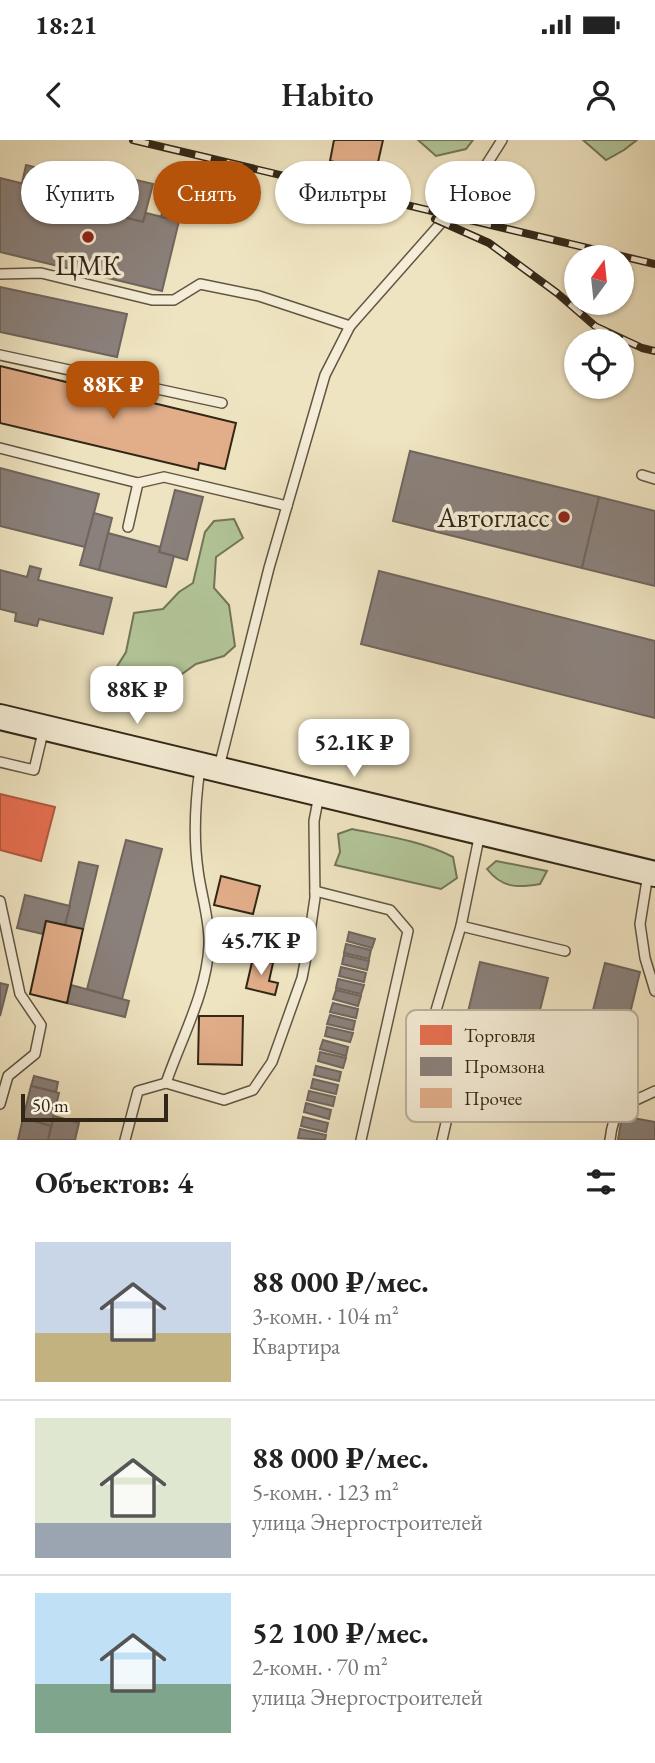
<!DOCTYPE html>
<html lang="ru">
<head>
<meta charset="utf-8">
<style>
	body { margin:0; font-family:"EB Garamond",serif; background:#f2f2f2; color:#222; height:100vh; display:flex; flex-direction:column; font-size:26px; white-space:nowrap }
	* { box-sizing:border-box; margin:0 }
	p { font-size:23px; color:#767676 }
	.icon { flex:none; width:38px; height:38px; fill:none; stroke:currentColor; stroke-width:2; stroke-linecap:round; stroke-linejoin:round }
	.map { position:relative; height:1000px; overflow:hidden }
	.side { display:flex; flex-direction:column; background:#fff; flex:1 }
	.side>* { flex:none }
	.banner { position:absolute; left:21px; top:21px; width:614px; height:63px; display:flex; gap:14px }
	.needle { width:46px; rotate:15deg }
	.fabs { position:absolute; left:564px; top:105px; display:grid; gap:14px }
	.fabs a { display:grid; place-items:center; width:70px; height:70px; border-radius:50%; background:#fff; box-shadow:0 2px 5px #0004; font-size:35px }
	.scale { position:absolute; left:21px; bottom:18px; width:147px; box-sizing:border-box; padding-left:7px; border:4px solid #322717; border-top:0; font-size:19px; line-height:24px; white-space:nowrap; color:#322717; -webkit-text-stroke:5px #f5edd7; paint-order:stroke }
	.price { position:absolute; translate:-50% -60px; padding:0 16px; border-radius:14px; background:#fff; color:#222; font-size:23px; line-height:46px; filter:drop-shadow(0 2px 4px #0008) }
	.price::after { content:''; position:absolute; left:50%; top:42px; width:21px; height:16px; margin-left:-10px; background:inherit; clip-path:polygon(0 0,100% 0,50% 100%) }
	.price.current { background:#b45309; color:#fff }
	ul { padding:0; list-style:none }
	li { display:flex; align-items:center; gap:21px; height:175px; padding:0 35px }
	li+li { border-top:2px solid #e0e0e0 }
	li span { display:grid; place-items:center; flex:none; width:196px; height:140px; border-radius:0px; color:#555 }
	li>.icon { margin-inline-start:auto }
	span .icon { width:84px; height:84px; fill:#fffc; stroke-width:1 }
	li b { font-size:30px }
	h2 { display:flex; justify-content:space-between; align-items:center; height:84px; padding:0 35px; font-size:30px }
	.pill { padding:0 24px; border-radius:32px; background:#fff; box-shadow:0 2px 5px #0004; font-size:24px; line-height:63px }
	.pill.current { background:#b45309; color:#fff }
	.status { display:flex; justify-content:space-between; align-items:center; height:49px; padding:0 35px; background:#fff; direction:ltr }
	.status svg { height:19px; fill:currentColor }
	header { display:flex; justify-content:space-between; align-items:center; height:91px; padding:0 35px; background:#fff; font-size:32px; font-weight:600 }
	.map>svg:first-child { display:block }
	.green { fill:#b2c598; stroke:#727658; stroke-width:2 }
	.shops { fill:#e76f51; stroke:#b15940; stroke-width:2 }
	.industry { fill:#8a817c; stroke:#70665e; stroke-width:2 }
	.building { fill:#e2ae8a; stroke:#322717; stroke-width:2 }
	.lines { fill:none; stroke-linecap:round; stroke-linejoin:round }
	.service-casing { stroke:#615642; stroke-width:12 }
	.secondary-casing { stroke:#322717; stroke-width:28 }
	.service { stroke:#f5edd7; stroke-width:9 }
	.secondary { stroke:#f5edd7; stroke-width:24 }
	.rail-casing { stroke:#322717; stroke-width:8 }
	.rail { stroke:#f5edd7; stroke-width:5; stroke-dasharray:16; stroke-linecap:butt }
	.poi-dot { fill:#8f2418; stroke:#f5edd7; stroke-width:2.5 }
	.labels { text-anchor:middle; dominant-baseline:central; stroke-width:7; stroke-linejoin:round; paint-order:stroke }
	.poi-label { font-size:28px; fill:#322717; stroke:#f5edd7 }
	.key { fill:#f5edd7; stroke:#bab29d; stroke-width:2 }
	.key-label { font-size:19px; fill:#322717 }
</style>
</head>
<body>
<div class="status"><b>18:21</b><svg viewBox="0 0 49 12"><path d="M0 12V9h3v3zM5 12V6h3v6zM10 12V3h3v9zM15 12V0h3v12zM26 1h20v11H26zM47 4h2v5h-2z"/></svg></div>
<header><svg class="icon" aria-label="back" viewBox="0 0 24 24"><path d="M15 5l-7 7 7 7"/></svg>Habito<svg class="icon" aria-label="person" viewBox="0 0 24 24"><circle cx="12" cy="8" r="4"/><path d="M4 21q1-7 8-7t8 7"/></svg></header>
<div class="map">
<svg width="655" height="1000" viewBox="0 0 655 1000">
	<rect width="100%" height="100%" fill="#efe4c1"/>
	<filter id="stains"><feTurbulence type="fractalNoise" baseFrequency=".00286" numOctaves="4"/><feColorMatrix values="0 0 0 0 .2 0 0 0 0 .09 0 0 0 0 .02 0 0 0 .5 -.17"/></filter>
	<radialGradient id="worn" r=".72"><stop offset=".6" stop-color="#630" stop-opacity="0"/><stop offset="1" stop-color="#630" stop-opacity=".3"/></radialGradient>
	<!-- green -->
	<g class="green">
		<polygon points="418,0 473,0 466,9 436,16"/>
		<polygon points="583,0 637,0 624,10 606,20"/>
		<polygon points="234,379 243,398 216,417 214,448 229,465 235,506 224,516 196,524 131,571 104,567 111,536 126,512 134,473 163,469 179,452 193,443 205,392 214,381"/>
		<path d="M352 689C386 696 422 701 453 717L457 738 441 749 335 725 340 712 338 694Z"/>
		<path d="M496 721 547 731 540 744C517 748 502 748 487 729Z"/>
	</g>
	<!-- shops -->
	<polygon class="shops" points="0,654 55,667 41,721 0,710"/>
	<!-- industry -->
	<g class="industry">
		<polygon points="68,24 153,44 143,82 59,61"/>
		<polygon points="26,25 42,29 38,47 22,43"/>
		<polygon points="0,38 61,53 59,61 143,82 146,73 179,81 162,151 0,112"/>
		<polygon points="165,62 183,67 179,81 161,77"/>
		<polygon points="0,147 127,174 117,217 0,192"/>
		<polygon points="410,311 599,357 582,428 393,381"/>
		<polygon points="0,328 99,354 85,407 0,386"/>
		<polygon points="175,350 203,357 187,420 159,412"/>
		<polygon points="599,357 655,371 655,446 582,428"/>
		<polygon points="94,373 112,378 99,430 80,425"/>
		<polygon points="108,393 160,407 159,412 174,416 166,447 99,430"/>
		<polygon points="30,426 41,429 38,440 112,458 103,494 39,479 37,486 15,481 16,473 0,469 0,430 27,437"/>
		<polygon points="379,431 655,501 655,578 361,504"/>
		<polygon points="126,700 162,709 122,859 87,849"/>
		<polygon points="79,722 98,726 83,789 65,785"/>
		<polygon points="25,755 70,766 65,785 46,781 43,794 17,788"/>
		<polygon points="349,792 375,799 372,808 347,801"/>
		<polygon points="346,804 371,810 369,819 344,813"/>
		<polygon points="344,815 369,821 367,830 342,824"/>
		<polygon points="480,822 548,838 521,946 454,930"/>
		<polygon points="605,823 640,832 625,894 589,886"/>
		<polygon points="341,827 366,833 364,842 339,836"/>
		<polygon points="338,839 364,845 361,854 336,848"/>
		<polygon points="0,843 8,845 0,876"/>
		<polygon points="71,845 129,861 125,877 67,863"/>
		<polygon points="336,850 361,856 358,866 333,859"/>
		<polygon points="333,863 358,869 356,878 330,872"/>
		<polygon points="330,875 355,881 353,890 327,884"/>
		<polygon points="327,887 353,893 350,902 325,896"/>
		<polygon points="323,900 348,907 346,916 320,909"/>
		<polygon points="320,912 346,918 343,928 318,921"/>
		<polygon points="316,926 341,932 339,941 314,935"/>
		<polygon points="34,936 58,942 56,952 31,946"/>
		<polygon points="313,939 338,945 336,954 311,948"/>
		<polygon points="31,946 59,953 51,986 23,978"/>
		<polygon points="309,951 335,957 333,966 307,960"/>
		<polygon points="306,963 331,970 329,979 304,972"/>
		<polygon points="54,976 79,983 75,1000 48,1000"/>
		<polygon points="622,976 655,982 655,1000 618,1000"/>
		<polygon points="303,977 328,983 326,992 301,986"/>
		<polygon points="23,978 51,986 48,1000 18,1000"/>
		<polygon points="300,989 326,995 325,1000 298,998"/>
	</g>
	<!-- building -->
	<g class="building">
		<polygon points="334,0 383,0 376,31 330,21"/>
		<polygon points="0,226 236,283 225,329 199,323 198,330 0,283"/>
		<polygon points="221,736 260,746 253,774 214,765"/>
		<polygon points="46,781 83,789 67,863 30,854"/>
		<polygon points="253,818 273,823 269,841 278,843 275,855 246,848"/>
		<polygon points="199,876 243,876 242,925 198,924"/>
	</g>
	<g class="lines">
		<!-- service casing -->
		<g class="service-casing">
			<g id="service">
				<polyline points="0,134 41,133 152,160 174,160 200,144 259,156 350,186"/>
				<polyline points="0,215 222,263"/>
				<polyline points="0,308 138,343 164,337 287,366"/>
				<polyline points="642,335 655,339"/>
				<polyline points="128,387 138,343"/>
				<polyline points="0,622 34,630 44,588"/>
				<polyline points="219,627 269,428 325,235 350,186 471,49 502,0"/>
				<polyline points="648,734 640,784 645,818 655,851"/>
				<polyline points="315,751 390,770 408,791 361,1000"/>
				<polyline points="0,761 20,854 41,885 35,914 8,936 0,964"/>
				<polyline points="461,786 565,811"/>
				<path d="M166 943C181 899 207 852 209 805 210 780 201 755 198 730 193 695 195 663 200 628"/>
				<polyline points="448,974 478,953 529,958"/>
				<polyline points="125,1000 138,951 166,943 224,960 253,950 272,922 302,838 307,812 315,758 314,681 319,655"/>
				<polyline points="442,1000 448,974 429,950 429,894 461,786 480,693"/>
				<path d="M610 1000C614 964 625 966 655 951"/>
			</g>
		</g>
		<!-- secondary casing -->
		<g class="secondary-casing">
			<polyline id="secondary" points="0,577 655,734"/>
		</g>
		<!-- service -->
		<use href="#service" class="service"/>
		<!-- secondary -->
		<use href="#secondary" class="secondary"/>
		<!-- rail casing -->
		<g class="rail-casing">
			<g id="rail">
				<polyline points="133,0 655,124"/>
				<polyline points="435,79 489,103 557,153 595,186 642,208 655,211"/>
			</g>
		</g>
		<!-- rail -->
		<use href="#rail" class="rail"/>
	</g>
	<!-- markers -->
	<g class="poi-dot">
		<circle cx="88" cy="97" r="7"/>
		<circle cx="564" cy="377" r="7"/>
	</g>
	<g class="labels">
		<!-- poi labels -->
		<g class="poi-label">
			<text x="88" y="125">ЦМК</text>
			<text x="550" y="377" text-anchor="end">Автогласс</text>
		</g>
	</g>
	<!-- legend -->
	<rect x="406" y="870" width="232" height="112" rx="10" class="key"/>
	<rect x="420" y="885" width="32" height="20" fill="#e76f51"/>
	<rect x="420" y="917" width="32" height="19" fill="#8a817c"/>
	<rect x="420" y="948" width="32" height="20" fill="#e2ae8a"/>
	<g class="key-label">
		<text x="464" y="902">Торговля</text>
		<text x="464" y="933">Промзона</text>
		<text x="464" y="965">Прочее</text>
	</g>
	<rect width="100%" height="100%" filter="url(#stains)"/>
	<rect width="100%" height="100%" fill="url(#worn)"/>
</svg>
<div class="fabs">
<a><svg class="needle" viewBox="-14 -14 28 28"><path d="M0-13l5 13h-10z" fill="#e53935"/><path d="M0 13l5-13h-10z" fill="#767676"/></svg></a>
<a><svg class="icon" aria-label="locate" viewBox="0 0 24 24"><circle cx="12" cy="12" r="6"/><path d="M12 2v4M12 18v4M2 12h4M18 12h4"/></svg></a>
</div>
<div class="scale">50 m</div>
<b class="price current" style="left:113px;top:281px">88K ₽</b>
<b class="price" style="left:137px;top:586px">88K ₽</b>
<b class="price" style="left:354px;top:639px">52.1K ₽</b>
<b class="price" style="left:261px;top:837px">45.7K ₽</b>
<div class="banner">
<a class="pill">Купить</a>
<a class="pill current">Снять</a>
<a class="pill">Фильтры</a>
<a class="pill">Новое</a>
</div>
</div>
<section class="side">
<h2>Объектов: 4<svg class="icon" aria-label="filters" viewBox="0 0 24 24"><path d="M4 7h16M4 17h16"/><circle cx="9" cy="7" r="2"/><circle cx="15" cy="17" r="2"/></svg></h2>
<ul>
<li><span style="background:linear-gradient(#c9d6e8 65%,#c2b280 0)"><svg class="icon" aria-label="home" viewBox="0 0 24 24"><path d="M3 11l9-7 9 7M6 9v11h12V9"/></svg></span><div><b>88 000 ₽/мес.</b><p>3-комн. · 104 m²</p><p>Квартира</p></div></li>
<li><span style="background:linear-gradient(#dfe7d0 75%,#9aa5b1 0)"><svg class="icon" aria-label="home" viewBox="0 0 24 24"><path d="M3 11l9-7 9 7M6 9v11h12V9"/></svg></span><div><b>88 000 ₽/мес.</b><p>5-комн. · 123 m²</p><p>улица Энергостроителей</p></div></li>
<li><span style="background:linear-gradient(#bfe0f5 65%,#7fa58c 0)"><svg class="icon" aria-label="home" viewBox="0 0 24 24"><path d="M3 11l9-7 9 7M6 9v11h12V9"/></svg></span><div><b>52 100 ₽/мес.</b><p>2-комн. · 70 m²</p><p>улица Энергостроителей</p></div></li>
</ul>
</section>
</body>
</html>
